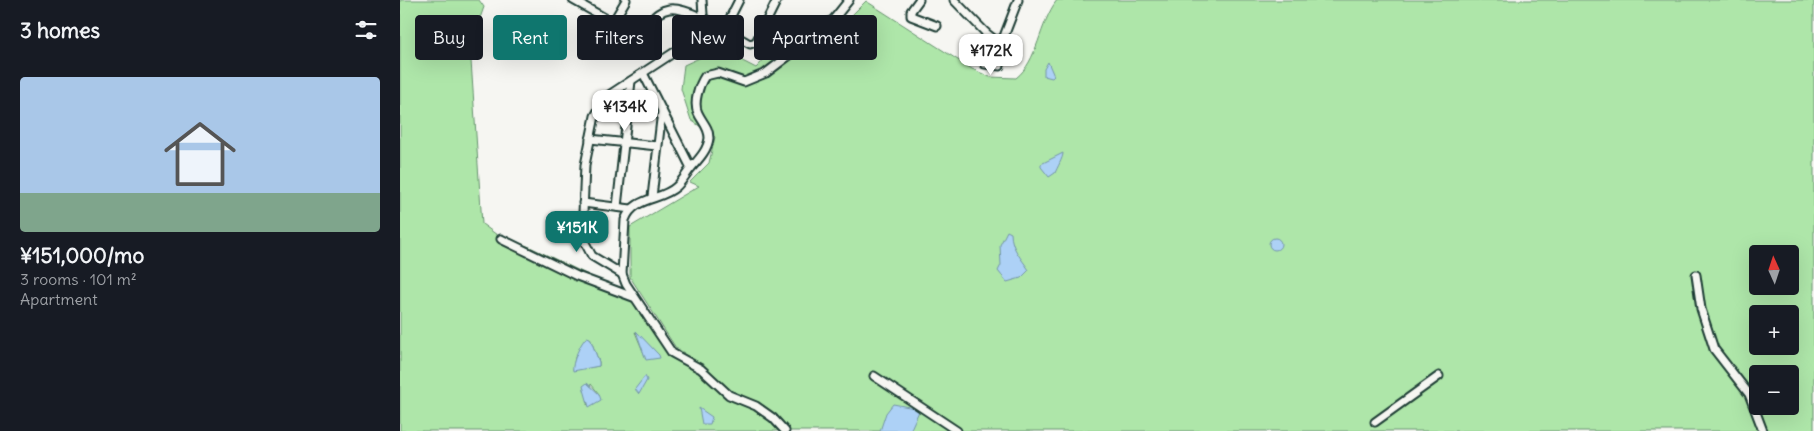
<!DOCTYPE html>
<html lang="en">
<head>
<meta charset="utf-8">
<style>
	body { margin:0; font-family:Delius,sans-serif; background:#20242c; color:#f1f3f6; height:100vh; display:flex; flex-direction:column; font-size:19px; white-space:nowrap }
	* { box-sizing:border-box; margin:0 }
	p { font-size:16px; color:#9ea1a6 }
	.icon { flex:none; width:28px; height:28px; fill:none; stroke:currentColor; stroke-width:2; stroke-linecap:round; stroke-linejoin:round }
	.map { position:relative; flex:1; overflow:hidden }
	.details { display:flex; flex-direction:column; background:#171b24; width:400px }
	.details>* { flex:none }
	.banner { position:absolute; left:15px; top:15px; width:475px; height:45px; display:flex; gap:10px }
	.needle { width:32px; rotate:357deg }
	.fabs { position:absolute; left:1349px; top:245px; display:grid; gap:10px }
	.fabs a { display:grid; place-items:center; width:50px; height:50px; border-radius:5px; background:#171b24; box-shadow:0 5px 20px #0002; font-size:25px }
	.price { position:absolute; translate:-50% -42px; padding:0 11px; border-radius:10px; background:#fff; color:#222; font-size:16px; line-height:32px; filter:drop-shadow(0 1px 2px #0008) }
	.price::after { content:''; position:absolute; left:50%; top:30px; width:15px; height:11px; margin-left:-8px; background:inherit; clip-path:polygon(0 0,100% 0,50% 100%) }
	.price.on { background:#0f766e; color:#fff }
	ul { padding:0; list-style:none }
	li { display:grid; align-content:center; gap:10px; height:265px; padding:0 20px }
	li+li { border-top:1px solid #363941 }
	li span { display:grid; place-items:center; height:155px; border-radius:5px; color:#555 }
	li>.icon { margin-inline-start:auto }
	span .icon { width:90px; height:90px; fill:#fffc; stroke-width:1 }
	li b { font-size:21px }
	h2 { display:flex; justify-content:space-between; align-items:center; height:60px; padding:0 20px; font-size:21px }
	.tag { padding:0 18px; border-radius:5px; background:#171b24; box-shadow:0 5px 20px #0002; font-size:18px; line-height:45px }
	.tag.on { background:#0f766e; color:#fff }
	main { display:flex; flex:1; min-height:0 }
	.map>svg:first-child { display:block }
	.green { fill:#aee6a9; stroke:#66926e; fill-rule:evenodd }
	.water { fill:#add1f6; stroke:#7496a8 }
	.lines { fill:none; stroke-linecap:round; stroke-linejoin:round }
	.minor-casing { stroke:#1f3d34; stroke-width:11 }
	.minor { stroke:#f6f6f2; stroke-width:7 }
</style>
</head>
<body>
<main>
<section class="details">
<h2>3 homes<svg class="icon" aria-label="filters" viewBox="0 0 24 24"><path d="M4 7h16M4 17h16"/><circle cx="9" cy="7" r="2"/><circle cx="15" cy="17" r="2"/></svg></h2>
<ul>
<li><span style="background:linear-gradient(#a9c7e8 75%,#7fa58c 0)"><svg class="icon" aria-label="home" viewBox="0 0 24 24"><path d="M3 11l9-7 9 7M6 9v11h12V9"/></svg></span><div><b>¥151,000/mo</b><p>3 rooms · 101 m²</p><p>Apartment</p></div></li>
</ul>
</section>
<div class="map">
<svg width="1414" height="431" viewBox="0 0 1414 431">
	<rect width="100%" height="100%" fill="#f6f6f2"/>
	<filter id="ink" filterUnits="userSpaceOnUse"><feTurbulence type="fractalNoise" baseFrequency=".02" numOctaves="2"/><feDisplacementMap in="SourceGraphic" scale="10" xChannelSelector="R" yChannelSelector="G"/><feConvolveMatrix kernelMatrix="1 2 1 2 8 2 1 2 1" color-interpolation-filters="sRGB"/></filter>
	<g filter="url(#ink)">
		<!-- green -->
		<path class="green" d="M0 0H79L84 7 70 46 82 224 97 235 130 247 234 297 276 350 284 353 276 348 230 277V227L299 186 290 182 309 163 315 137 291 120 281 89 284 65 319 49 356 68 394 28H439L466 1 572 69 590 77 616 78C638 61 639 24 657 0H1414V431H0ZM1358 254H1390V286H1358ZM1358 314H1390V346H1358ZM235 332 259 355 245 356ZM190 338 199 362V366L173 370 175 357ZM1358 374H1390V406H1358ZM191 384 199 394 187 405Z"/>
		<!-- water -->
		<g class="water">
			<polygon points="648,62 654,76 652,78 644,76 644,69"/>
			<path d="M663 153C663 158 657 168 655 173L649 177 641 167V164Z"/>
			<path d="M607 231 611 233C611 248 621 258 629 270L621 278 607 282 598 271 601 265 600 245Z"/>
			<circle cx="875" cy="244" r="6"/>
			<polygon points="236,331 259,355 260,358 246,360"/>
			<path d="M187 337 190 338 199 362V366L173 371C171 364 181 341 187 337Z"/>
			<polygon points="245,376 247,380 239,394 235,389"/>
			<polygon points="187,383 199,394 201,400 189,407 183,386"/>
			<polygon points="493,404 520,409 510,431 480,431 486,413"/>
			<polygon points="299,408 312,417 310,424 302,424"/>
		</g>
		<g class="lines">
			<!-- minor casing -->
			<g class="minor-casing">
				<g id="minor">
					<path d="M173 0 226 30C248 35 250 12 269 9 289 6 331 34 350 44L356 42 377 0"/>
					<polyline points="519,0 511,11 511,16 537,26"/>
					<polyline points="554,0 586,33 585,64 600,66 603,39 618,0"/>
					<polyline points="213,22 226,0"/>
					<polyline points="324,30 339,0"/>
					<polyline points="586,33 595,40 603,39"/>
					<path d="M243 73 291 168C286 174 282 182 276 187 261 201 234 196 225 220L222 274 226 284 272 353 301 369 329 395 356 406 373 418 385 431"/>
					<polyline points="190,139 257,146"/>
					<path d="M291 168C298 160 308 150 309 138 309 127 302 122 298 113 293 103 299 85 305 76L318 73 344 82 366 73 391 54 403 33 433 20 449 0"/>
					<polyline points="252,197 262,111"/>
					<polyline points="183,203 231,209"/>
					<polyline points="217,207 231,81"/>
					<polyline points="101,239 177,276 233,297"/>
					<polyline points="222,274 192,256 182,237 185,165 195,116 206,97 302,34 304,29 302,0"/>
					<polyline points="1296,275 1301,309 1314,349 1349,394 1363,431"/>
					<polyline points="474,376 557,431"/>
					<polyline points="975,422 1039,376"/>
				</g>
			</g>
			<!-- minor -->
			<use href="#minor" class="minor"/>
		</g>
	</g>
</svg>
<div class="fabs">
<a><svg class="needle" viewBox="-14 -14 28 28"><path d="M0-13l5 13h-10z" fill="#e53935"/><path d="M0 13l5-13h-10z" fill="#9ea1a6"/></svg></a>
<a>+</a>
<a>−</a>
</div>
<b class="price" style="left:591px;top:76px">¥172K</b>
<b class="price" style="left:225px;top:132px">¥134K</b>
<b class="price on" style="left:177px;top:253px">¥151K</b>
<div class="banner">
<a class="tag">Buy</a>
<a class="tag on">Rent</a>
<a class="tag">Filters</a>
<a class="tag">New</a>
<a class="tag">Apartment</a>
</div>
</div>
</main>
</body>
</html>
